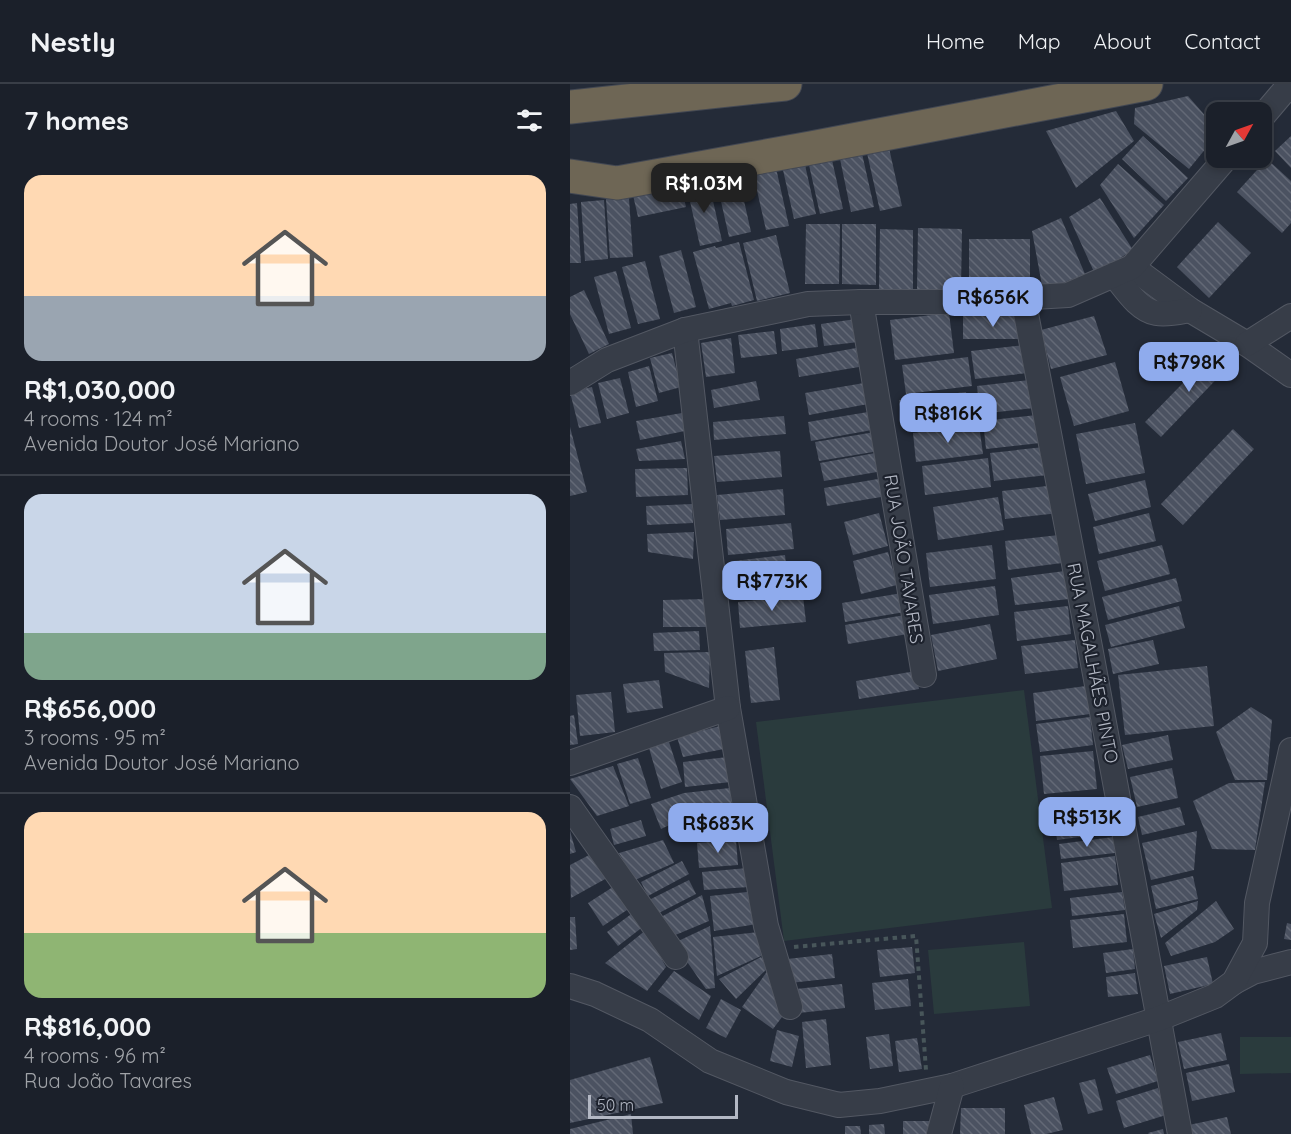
<!DOCTYPE html>
<html lang="en">
<head>
<meta charset="utf-8">
<style>
	body { margin:0; font-family:Quicksand,sans-serif; background:#242832; color:#f1f3f6; height:100vh; display:flex; flex-direction:column; font-size:22px; white-space:nowrap }
	* { box-sizing:border-box; margin:0 }
	p { font-size:20px; color:#a0a3a8 }
	.icon { flex:none; width:33px; height:33px; fill:none; stroke:currentColor; stroke-width:2; stroke-linecap:round; stroke-linejoin:round }
	.map { position:relative; flex:1; overflow:hidden }
	.sheet { display:flex; flex-direction:column; background:#1b202a; width:570px }
	.sheet>* { flex:none }
	.needle { width:39px; rotate:50deg }
	.buttons { position:absolute; left:636px; top:18px; display:grid; gap:12px }
	.buttons a { display:grid; place-items:center; width:66px; height:66px; border-radius:12px; background:#1b202a; box-shadow:0 3px 9px #0003,0 0 0 2px #393e47; font-size:30px }
	.scale { position:absolute; left:18px; bottom:15px; width:150px; box-sizing:border-box; padding-left:6px; border:3px solid #b3b8c4; border-top:0; font-size:16px; line-height:21px; white-space:nowrap; color:#b3b8c4; -webkit-text-stroke:4px #1d222d; paint-order:stroke }
	.price { position:absolute; translate:-50% -51px; padding:0 14px; border-radius:12px; background:#8fabed; color:#111; font-size:20px; line-height:39px; filter:drop-shadow(0 2px 3px #0008) }
	.price::after { content:''; position:absolute; left:50%; top:36px; width:18px; height:14px; margin-left:-9px; background:inherit; clip-path:polygon(0 0,100% 0,50% 100%) }
	.price.on { background:#222; color:#fff }
	ul { padding:0; list-style:none }
	li { display:grid; align-content:center; gap:12px; height:318px; padding:0 24px }
	li+li { border-top:2px solid #393e47 }
	li span { display:grid; place-items:center; height:186px; border-radius:18px; color:#555 }
	li>.icon { margin-inline-start:auto }
	span .icon { width:108px; height:108px; fill:#fffc; stroke-width:1 }
	li b { font-size:26px }
	h2 { display:flex; justify-content:space-between; align-items:center; height:72px; padding:0 24px; font-size:26px }
	header { display:flex; align-items:center; gap:36px; box-sizing:border-box; height:84px; padding:0 30px; background:#1b202a; border-bottom:2px solid #393e47 }
	header strong { font-size:28px }
	nav { display:flex; gap:33px; margin-inline-start:auto; font-size:21px }
	main { display:flex; flex:1; min-height:0 }
	.map>svg:first-child { display:block }
	.grass { fill:#2a3b3d }
	.building { fill:url(#building-back-hatch) }
	.lines { fill:none; stroke-linecap:round; stroke-linejoin:round }
	.minor-casing { stroke:#535863; stroke-width:26 }
	.highway-casing { stroke:#434853; stroke-width:35 }
	.path { stroke:#48565a; stroke-width:4; stroke-dasharray:4.5 4.5; stroke-linecap:butt }
	.minor { stroke:#373d48; stroke-width:24 }
	.highway { stroke:#6e6655; stroke-width:33 }
	.labels { text-anchor:middle; dominant-baseline:central; stroke-width:4.5; stroke-linejoin:round; paint-order:stroke }
	.street-label { font-size:18px; fill:#b3b8c4; stroke:#1d222d }
</style>
</head>
<body>
<header>
<strong>Nestly</strong>
<nav><a>Home</a><a>Map</a><a>About</a><a>Contact</a></nav>
</header>
<main>
<section class="sheet">
<h2>7 homes<svg class="icon" aria-label="filters" viewBox="0 0 24 24"><path d="M4 7h16M4 17h16"/><circle cx="9" cy="7" r="2"/><circle cx="15" cy="17" r="2"/></svg></h2>
<ul>
<li><span style="background:linear-gradient(#ffd9b3 65%,#9aa5b1 0)"><svg class="icon" aria-label="home" viewBox="0 0 24 24"><path d="M3 11l9-7 9 7M6 9v11h12V9"/></svg></span><div><b>R$1,030,000</b><p>4 rooms · 124 m²</p><p>Avenida Doutor José Mariano</p></div></li>
<li><span style="background:linear-gradient(#c9d6e8 75%,#7fa58c 0)"><svg class="icon" aria-label="home" viewBox="0 0 24 24"><path d="M3 11l9-7 9 7M6 9v11h12V9"/></svg></span><div><b>R$656,000</b><p>3 rooms · 95 m²</p><p>Avenida Doutor José Mariano</p></div></li>
<li><span style="background:linear-gradient(#ffd9b3 65%,#8fb573 0)"><svg class="icon" aria-label="home" viewBox="0 0 24 24"><path d="M3 11l9-7 9 7M6 9v11h12V9"/></svg></span><div><b>R$816,000</b><p>4 rooms · 96 m²</p><p>Rua João Tavares</p></div></li>
</ul>
</section>
<div class="map">
<svg width="721" height="1050" viewBox="0 0 721 1050">
	<defs>
		<pattern id="building-back-hatch" width="6" height="6" patternUnits="userSpaceOnUse" patternTransform="scale(1.5)"><rect width="6" height="6" fill="#4b5261"/><path d="M-1 5l2 2M0 0l6 6M5-1l2 2" fill="none" stroke="#636976"/></pattern>
	</defs>
	<rect width="100%" height="100%" fill="#242b38"/>
	<!-- grass -->
	<g class="grass">
		<polygon points="454,606 482,824 214,857 186,638"/>
		<polygon points="454,858 460,922 364,930 358,866"/>
		<polygon points="670,953 721,953 721,989 670,990"/>
	</g>
	<!-- building -->
	<g class="building">
		<polygon points="618,12 646,44 646,52 619,85 564,40 565,24"/>
		<polygon points="546,27 564,57 506,104 476,47"/>
		<polygon points="573,52 618,94 596,117 552,75"/>
		<polygon points="721,52 721,84 705,67"/>
		<polygon points="319,64 332,122 310,127 297,69"/>
		<polygon points="291,65 304,123 281,128 269,70"/>
		<polygon points="260,67 273,125 250,130 237,72"/>
		<polygon points="233,72 246,130 224,135 211,77"/>
		<polygon points="697,75 721,97 721,139 712,149 667,108"/>
		<polygon points="548,80 594,121 564,154 530,101"/>
		<polygon points="206,84 219,142 196,146 183,89"/>
		<polygon points="168,90 181,148 159,153 146,95"/>
		<polygon points="139,99 152,157 130,162 117,104"/>
		<polygon points="111,101 116,123 68,133 63,111"/>
		<polygon points="59,114 63,173 40,174 36,115"/>
		<polygon points="530,114 563,166 525,190 499,133"/>
		<polygon points="34,116 38,175 15,177 11,118"/>
		<polygon points="7,119 11,179 0,179 0,120"/>
		<polygon points="491,134 515,190 473,207 462,147"/>
		<polygon points="648,138 681,169 639,214 607,183"/>
		<polygon points="236,140 270,140 269,200 235,200"/>
		<polygon points="272,140 306,140 306,201 272,200"/>
		<polygon points="348,144 392,145 391,206 347,205"/>
		<polygon points="310,145 343,146 343,206 309,205"/>
		<polygon points="206,151 220,209 187,217 173,159"/>
		<polygon points="399,155 460,155 460,200 399,201"/>
		<polygon points="169,158 184,216 162,222 161,219 139,225 123,168 145,162 146,164"/>
		<polygon points="111,166 126,223 104,229 89,172"/>
		<polygon points="75,177 90,235 68,240 52,183"/>
		<polygon points="46,187 61,244 39,250 24,193"/>
		<polygon points="14,206 39,260 19,270 0,230 0,213"/>
		<polygon points="379,229 384,269 325,276 320,236"/>
		<polygon points="393,232 452,232 453,255 393,255"/>
		<polygon points="524,232 537,271 481,285 471,246"/>
		<polygon points="286,235 289,258 254,262 251,240"/>
		<polygon points="245,240 248,263 212,267 210,245"/>
		<polygon points="204,247 207,270 171,274 168,251"/>
		<polygon points="161,254 165,289 136,293 131,259"/>
		<polygon points="455,261 458,289 405,295 401,267"/>
		<polygon points="286,264 289,283 229,293 226,275"/>
		<polygon points="647,264 662,279 591,353 575,338"/>
		<polygon points="102,269 111,303 89,309 80,274"/>
		<polygon points="398,273 402,302 336,310 332,281"/>
		<polygon points="545,278 559,327 504,342 490,293"/>
		<polygon points="79,282 88,317 66,323 58,288"/>
		<polygon points="50,294 59,329 37,335 28,299"/>
		<polygon points="460,296 464,324 410,330 407,302"/>
		<polygon points="186,297 190,316 144,324 141,306"/>
		<polygon points="294,299 298,320 239,331 235,309"/>
		<polygon points="22,303 31,339 9,344 0,308"/>
		<polygon points="396,308 400,337 333,345 329,316"/>
		<polygon points="298,328 302,346 241,357 238,338"/>
		<polygon points="112,329 115,347 70,356 66,337"/>
		<polygon points="467,331 470,359 416,365 413,337"/>
		<polygon points="214,332 216,350 144,356 143,338"/>
		<polygon points="565,339 575,389 516,400 506,350"/>
		<polygon points="409,341 413,370 346,378 343,349"/>
		<polygon points="0,343 17,408 0,412"/>
		<polygon points="663,345 684,365 613,441 591,420"/>
		<polygon points="305,348 309,367 249,377 245,358"/>
		<polygon points="111,357 115,375 69,377 66,365"/>
		<polygon points="474,363 478,391 424,397 420,369"/>
		<polygon points="210,367 212,393 147,398 144,372"/>
		<polygon points="311,368 313,387 254,397 250,379"/>
		<polygon points="418,374 421,403 355,411 352,382"/>
		<polygon points="117,384 118,411 66,413 65,385"/>
		<polygon points="314,394 317,412 257,422 254,404"/>
		<polygon points="575,396 581,423 525,437 518,410"/>
		<polygon points="486,401 489,429 435,435 432,407"/>
		<polygon points="213,405 215,431 150,436 147,411"/>
		<polygon points="428,413 434,446 368,456 363,423"/>
		<polygon points="122,420 123,439 77,441 76,422"/>
		<polygon points="309,429 318,462 283,471 274,438"/>
		<polygon points="579,429 586,457 529,470 523,443"/>
		<polygon points="221,439 224,465 158,471 156,445"/>
		<polygon points="124,448 123,475 78,468 77,450"/>
		<polygon points="489,451 492,479 438,486 435,457"/>
		<polygon points="422,461 426,495 360,503 356,469"/>
		<polygon points="592,461 600,490 535,507 527,477"/>
		<polygon points="318,468 327,501 291,510 283,477"/>
		<polygon points="215,471 218,498 167,504 164,477"/>
		<polygon points="495,487 499,515 445,521 441,494"/>
		<polygon points="606,494 612,517 538,536 532,513"/>
		<polygon points="425,502 429,531 363,540 359,511"/>
		<polygon points="332,509 335,528 275,538 272,519"/>
		<polygon points="233,512 236,538 170,544 168,518"/>
		<polygon points="138,515 138,543 93,543 93,516"/>
		<polygon points="498,522 501,550 447,557 444,528"/>
		<polygon points="609,522 615,544 541,563 535,541"/>
		<polygon points="335,531 338,550 278,560 275,541"/>
		<polygon points="420,540 427,575 368,587 361,551"/>
		<polygon points="129,547 130,566 84,567 83,549"/>
		<polygon points="505,556 508,584 455,590 451,562"/>
		<polygon points="583,556 589,580 543,590 538,565"/>
		<polygon points="204,563 210,616 181,619 175,567"/>
		<polygon points="140,568 139,604 95,588 94,569"/>
		<polygon points="637,582 644,642 555,651 548,591"/>
		<polygon points="346,587 349,605 289,615 286,597"/>
		<polygon points="89,596 93,624 57,629 53,600"/>
		<polygon points="516,602 520,630 466,637 463,609"/>
		<polygon points="41,608 45,648 10,652 6,611"/>
		<polygon points="681,623 702,636 697,696 665,696 646,648"/>
		<polygon points="4,631 8,660 0,661 0,632"/>
		<polygon points="520,633 523,661 470,668 466,640"/>
		<polygon points="154,641 154,665 113,673 107,653"/>
		<polygon points="598,651 603,676 558,685 552,661"/>
		<polygon points="99,658 112,698 91,705 79,664"/>
		<polygon points="523,667 527,705 474,710 470,672"/>
		<polygon points="158,673 161,698 115,703 113,678"/>
		<polygon points="68,674 81,714 60,720 47,680"/>
		<polygon points="43,682 59,722 27,732 0,695"/>
		<polygon points="602,684 608,714 567,723 560,693"/>
		<polygon points="695,698 685,766 642,765 623,717 659,699"/>
		<polygon points="160,704 162,729 117,733 91,745 81,720 114,709"/>
		<polygon points="536,713 541,749 487,756 482,720"/>
		<polygon points="610,723 615,741 572,751 568,733"/>
		<polygon points="163,733 165,752 119,755 118,736"/>
		<polygon points="71,736 76,752 44,761 40,745"/>
		<polygon points="0,747 6,768 0,770"/>
		<polygon points="627,747 624,786 581,796 572,759"/>
		<polygon points="543,753 545,769 491,775 489,760"/>
		<polygon points="93,756 104,779 65,796 49,769"/>
		<polygon points="166,756 168,781 129,784 127,759"/>
		<polygon points="23,769 37,794 1,814 0,781"/>
		<polygon points="545,772 548,801 494,807 491,779"/>
		<polygon points="112,777 119,790 78,812 71,798"/>
		<polygon points="178,784 179,803 134,806 132,788"/>
		<polygon points="623,792 628,815 586,825 581,802"/>
		<polygon points="119,796 126,810 85,831 77,817"/>
		<polygon points="46,801 60,824 33,842 18,819"/>
		<polygon points="177,808 187,840 144,847 140,812"/>
		<polygon points="552,808 555,826 502,832 500,814"/>
		<polygon points="132,811 139,837 103,852 91,833"/>
		<polygon points="628,817 627,826 591,854 584,830"/>
		<polygon points="646,817 664,845 645,858 601,872 595,859"/>
		<polygon points="64,828 74,842 48,862 37,848"/>
		<polygon points="554,830 557,858 503,864 500,836"/>
		<polygon points="0,833 5,833 7,865 0,866"/>
		<polygon points="717,839 721,840 721,856 714,855"/>
		<polygon points="140,842 145,904 136,905 104,859"/>
		<polygon points="76,846 96,883 77,907 35,879"/>
		<polygon points="189,848 191,872 147,892 143,853"/>
		<polygon points="342,863 345,889 310,893 307,866"/>
		<polygon points="563,865 565,885 536,889 533,869"/>
		<polygon points="262,870 265,894 220,899 217,875"/>
		<polygon points="191,873 199,883 166,915 149,895"/>
		<polygon points="637,873 643,900 600,910 594,882"/>
		<polygon points="198,886 215,929 203,945 172,923"/>
		<polygon points="104,887 141,912 129,936 88,907"/>
		<polygon points="565,889 568,910 538,913 536,893"/>
		<polygon points="338,895 341,922 305,926 302,899"/>
		<polygon points="272,900 275,924 229,929 226,905"/>
		<polygon points="151,915 171,926 156,954 136,944"/>
		<polygon points="256,935 261,981 236,984 232,938"/>
		<polygon points="207,946 229,952 222,983 200,977"/>
		<polygon points="651,949 657,976 614,985 608,958"/>
		<polygon points="319,950 323,982 300,985 296,953"/>
		<polygon points="347,954 352,985 329,988 325,957"/>
		<polygon points="580,971 588,997 546,1010 537,984"/>
		<polygon points="80,973 93,1019 0,1039 0,996"/>
		<polygon points="659,980 665,1008 622,1017 616,989"/>
		<polygon points="525,995 533,1026 518,1030 509,999"/>
		<polygon points="588,1004 596,1031 554,1044 546,1017"/>
		<polygon points="484,1013 493,1046 476,1050 461,1050 454,1021"/>
		<polygon points="391,1024 435,1024 435,1050 390,1050"/>
		<polygon points="61,1030 63,1050 0,1050 0,1045"/>
		<polygon points="657,1033 661,1050 616,1050 614,1042"/>
		<rect x="333" y="1037" width="27" height="13"/>
		<polygon points="314,1040 315,1050 299,1050 299,1041"/>
		<polygon points="275,1042 290,1042 291,1050 275,1050"/>
		<polygon points="593,1045 594,1050 579,1050 578,1049"/>
	</g>
	<g class="lines">
		<!-- minor casing -->
		<g class="minor-casing">
			<g id="minor">
				<polyline points="692,33 720,0"/>
				<polyline points="562,183 620,226 677,260 721,291"/>
				<path d="M544 191C555 204 568 226 586 229 598 231 609 228 620 226"/>
				<polyline points="453,214 520,563 610,1050"/>
				<polyline points="291,218 354,591"/>
				<polyline points="115,246 158,624 196,842 220,923"/>
				<polyline points="677,260 721,232"/>
				<polyline points="0,299 37,276 115,246 238,220 291,218 378,218 498,211 562,183 656,74"/>
				<polyline points="0,679 158,624"/>
				<polyline points="0,723 106,873"/>
				<polyline points="664,898 683,888 721,878"/>
				<polyline points="0,902 25,910 80,936 140,977 216,1008 269,1021 310,1017 382,1002 588,935 645,912 664,898 685,859 687,819 721,666"/>
				<polyline points="369,1050 382,1002"/>
			</g>
		</g>
		<!-- highway casing -->
		<g class="highway-casing">
			<g id="highway">
				<polyline points="0,23 215,0"/>
				<polyline points="0,92 47,99 241,64 576,0"/>
			</g>
		</g>
		<!-- path -->
		<polyline class="path" points="224,863 346,852 356,986"/>
		<!-- minor -->
		<use href="#minor" class="minor"/>
		<!-- highway -->
		<use href="#highway" class="highway"/>
	</g>
	<g class="labels">
		<!-- street labels -->
		<g class="street-label">
			<text transform="translate(334 475) rotate(81)">RUA JOÃO TAVARES</text>
			<text transform="translate(523 579) rotate(79)">RUA MAGALHÃES PINTO</text>
		</g>
	</g>
</svg>
<div class="buttons">
<a><svg class="needle" viewBox="-14 -14 28 28"><path d="M0-13l5 13h-10z" fill="#e53935"/><path d="M0 13l5-13h-10z" fill="#a0a3a8"/></svg></a>
</div>
<div class="scale">50 m</div>
<b class="price on" style="left:134px;top:130px">R$1.03M</b>
<b class="price" style="left:423px;top:244px">R$656K</b>
<b class="price" style="left:619px;top:309px">R$798K</b>
<b class="price" style="left:378px;top:360px">R$816K</b>
<b class="price" style="left:202px;top:528px">R$773K</b>
<b class="price" style="left:517px;top:764px">R$513K</b>
<b class="price" style="left:148px;top:770px">R$683K</b>
</div>
</main>
</body>
</html>
